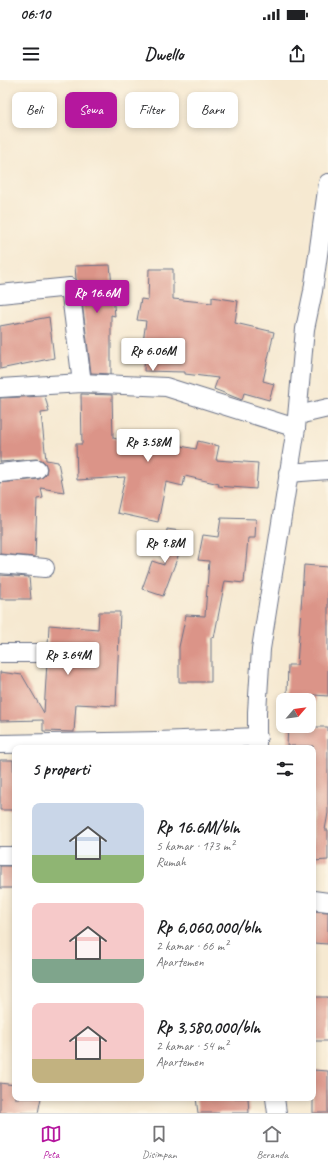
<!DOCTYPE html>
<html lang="id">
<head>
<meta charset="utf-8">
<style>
	body { margin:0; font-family:Caveat,sans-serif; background:#f6f6f6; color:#202124; height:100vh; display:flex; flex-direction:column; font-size:15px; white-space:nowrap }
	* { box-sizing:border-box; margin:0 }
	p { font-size:13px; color:#757577 }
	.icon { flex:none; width:22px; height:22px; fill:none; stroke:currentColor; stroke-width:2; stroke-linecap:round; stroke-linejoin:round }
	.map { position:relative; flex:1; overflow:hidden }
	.details { position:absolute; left:12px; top:665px; width:304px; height:356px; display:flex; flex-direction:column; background:#fff; border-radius:8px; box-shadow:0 2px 6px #0003 }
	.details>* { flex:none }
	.top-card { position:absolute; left:12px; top:12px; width:304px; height:36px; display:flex; gap:8px }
	.needle { width:26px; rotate:62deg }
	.buttons { position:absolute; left:276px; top:613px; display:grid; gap:8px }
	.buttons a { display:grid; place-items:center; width:40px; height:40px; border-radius:8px; background:#fff; box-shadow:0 2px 6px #0003; font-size:20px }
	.price { position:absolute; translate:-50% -34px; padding:0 9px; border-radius:4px; background:#fff; color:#222; font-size:13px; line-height:26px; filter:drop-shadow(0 1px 2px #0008) }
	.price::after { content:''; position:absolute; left:50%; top:24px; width:12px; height:9px; margin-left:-6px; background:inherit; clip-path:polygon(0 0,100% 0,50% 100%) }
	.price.current { background:#b5179e; color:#fff }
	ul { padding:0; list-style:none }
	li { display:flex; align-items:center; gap:12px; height:100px; padding:0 20px }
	li span { display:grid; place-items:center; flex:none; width:112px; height:80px; border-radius:8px; color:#555 }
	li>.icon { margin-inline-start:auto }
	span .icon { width:48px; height:48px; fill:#fffc; stroke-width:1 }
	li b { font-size:17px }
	h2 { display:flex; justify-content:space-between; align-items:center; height:48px; padding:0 20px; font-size:17px }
	.chip { padding:0 14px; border-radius:8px; background:#fff; box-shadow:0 2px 6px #0003; font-size:14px; line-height:36px }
	.chip.current { background:#b5179e; color:#fff }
	.status { display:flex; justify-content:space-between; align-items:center; height:28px; padding:0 20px; background:#fff; direction:ltr }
	.status svg { height:11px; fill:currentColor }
	header { display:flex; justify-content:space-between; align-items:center; height:52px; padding:0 20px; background:#fff; font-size:18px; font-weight:700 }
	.tab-bar { display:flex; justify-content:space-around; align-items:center; height:56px; border-top:1px solid #e0e0e0; background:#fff; font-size:11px; color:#757577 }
	.tab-bar a { display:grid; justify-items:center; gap:2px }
	.tab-bar .current { color:#b5179e }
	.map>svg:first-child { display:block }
	.building { fill:#db9488 }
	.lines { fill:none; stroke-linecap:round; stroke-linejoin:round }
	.minor-casing { stroke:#687086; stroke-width:20 }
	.minor { stroke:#fff; stroke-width:18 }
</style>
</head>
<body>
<div class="status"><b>06:10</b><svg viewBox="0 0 49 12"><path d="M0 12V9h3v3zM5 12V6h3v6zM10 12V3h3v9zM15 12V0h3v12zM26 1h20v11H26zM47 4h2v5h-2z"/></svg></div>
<header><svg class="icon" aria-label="menu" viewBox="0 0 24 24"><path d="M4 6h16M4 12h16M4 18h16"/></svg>Dwello<svg class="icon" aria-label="share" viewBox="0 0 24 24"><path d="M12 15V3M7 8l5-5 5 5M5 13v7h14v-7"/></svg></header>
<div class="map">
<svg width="328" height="1033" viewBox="0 0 328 1033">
	<rect width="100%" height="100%" fill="#fcf5e5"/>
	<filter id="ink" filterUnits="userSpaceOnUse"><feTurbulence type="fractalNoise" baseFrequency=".025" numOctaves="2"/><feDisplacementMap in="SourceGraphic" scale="8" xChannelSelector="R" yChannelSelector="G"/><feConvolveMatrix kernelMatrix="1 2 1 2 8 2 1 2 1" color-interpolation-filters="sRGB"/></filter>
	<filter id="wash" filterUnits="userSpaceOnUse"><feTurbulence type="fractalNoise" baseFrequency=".012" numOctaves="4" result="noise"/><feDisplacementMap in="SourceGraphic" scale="16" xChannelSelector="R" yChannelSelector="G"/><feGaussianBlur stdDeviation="0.9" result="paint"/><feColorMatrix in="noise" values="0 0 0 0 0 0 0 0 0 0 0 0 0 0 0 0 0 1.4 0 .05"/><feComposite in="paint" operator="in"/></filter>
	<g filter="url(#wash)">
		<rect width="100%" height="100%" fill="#f6e9d1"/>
		<g id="blocks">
			<!-- building -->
			<g class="building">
				<polygon points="110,185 115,236 111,235 111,294 91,293 80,206 76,199 75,186"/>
				<polygon points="149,189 173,189 173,219 212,223 212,217 238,221 235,243 274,252 263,301 274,304 269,320 244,313 242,320 214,309 218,298 185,294 185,292 144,291 145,269 142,269 146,241 137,240 141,219 148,220"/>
				<polygon points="49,237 54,278 0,289 0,246"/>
				<polygon points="81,314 112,315 113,358 170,371 171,364 196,369 198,361 219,366 216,380 258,383 256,409 218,406 219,404 185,396 183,406 166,402 158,442 117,433 125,397 77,400 76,364 82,364"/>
				<polygon points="45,316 49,332 41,333 46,380 58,382 64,412 41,408 43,418 37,419 35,477 0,474 0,403 39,399 43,397 46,394 47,388 45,383 42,380 36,379 0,382 0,318"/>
				<polygon points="221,438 256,439 255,458 248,458 244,503 225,501 214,558 211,557 211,602 179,602 179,567 186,535 205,536 209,481 198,480 203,455 218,457"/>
				<polygon points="167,449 187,452 163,516 142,509 152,481 164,485"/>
				<polygon points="304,485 328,487 328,616 314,615 312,647 328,647 328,733 325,750 328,750 328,780 313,781 313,666 287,666 288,646 309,646 309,620 290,620 290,615 287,614 288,585 297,585"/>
				<polygon points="0,495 29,497 31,519 0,519"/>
				<polygon points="99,532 120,532 116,626 76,624 74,652 43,651 43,640 0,641 0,592 22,595 44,633 47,582 51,579 52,573 51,568 48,565 49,545 98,549"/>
				<polygon points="0,680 13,680 15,730 0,730"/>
				<rect x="0" y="786" width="15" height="22"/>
				<polygon points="313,831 328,832 328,864 313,863"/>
				<rect x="313" y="917" width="15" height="44"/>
				<polygon points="313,990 328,991 328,1033 313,1033"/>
				<polygon points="0,1003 15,1005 15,1018 41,1018 38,1033 0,1033"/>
				<polygon points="196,1018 248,1018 249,1033 198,1033"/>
			</g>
		</g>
	</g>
	<g filter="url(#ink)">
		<use href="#blocks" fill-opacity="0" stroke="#687086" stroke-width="1"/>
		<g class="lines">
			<!-- minor casing -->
			<g class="minor-casing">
				<g id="minor">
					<polyline points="0,214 70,207 82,303"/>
					<polyline points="0,308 82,303 166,307 296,348"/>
					<polyline points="298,335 328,328"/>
					<polyline points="0,393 37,389"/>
					<polyline points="288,393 328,390"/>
					<polyline points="0,484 45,488"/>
					<polyline points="0,573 42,573"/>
					<polyline points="0,664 158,661 258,657"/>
					<polyline points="257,668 257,632 261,569 296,348 305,249 313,211 328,103"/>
					<polyline points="0,776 15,776"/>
					<polyline points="313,820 328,822"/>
					<polyline points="275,1018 277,1033"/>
				</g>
			</g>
			<!-- minor -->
			<use href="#minor" class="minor"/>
		</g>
	</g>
</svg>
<div class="buttons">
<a><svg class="needle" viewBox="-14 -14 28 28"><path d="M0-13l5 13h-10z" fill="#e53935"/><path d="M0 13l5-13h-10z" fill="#757577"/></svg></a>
</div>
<b class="price current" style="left:97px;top:234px">Rp 16.6M</b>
<b class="price" style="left:153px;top:292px">Rp 6.06M</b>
<b class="price" style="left:148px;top:383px">Rp 3.58M</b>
<b class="price" style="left:165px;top:484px">Rp 9.8M</b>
<b class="price" style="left:68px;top:596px">Rp 3.64M</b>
<div class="top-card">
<a class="chip">Beli</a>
<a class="chip current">Sewa</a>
<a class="chip">Filter</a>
<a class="chip">Baru</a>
</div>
<section class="details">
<h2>5 properti<svg class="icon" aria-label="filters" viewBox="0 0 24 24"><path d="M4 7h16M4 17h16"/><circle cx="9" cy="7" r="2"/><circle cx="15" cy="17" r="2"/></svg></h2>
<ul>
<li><span style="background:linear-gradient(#c9d6e8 65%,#8fb573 0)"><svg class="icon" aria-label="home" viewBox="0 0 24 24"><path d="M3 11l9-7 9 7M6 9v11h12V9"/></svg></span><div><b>Rp 16.6M/bln</b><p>5 kamar · 173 m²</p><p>Rumah</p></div></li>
<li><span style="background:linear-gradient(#f6c9c9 70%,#7fa58c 0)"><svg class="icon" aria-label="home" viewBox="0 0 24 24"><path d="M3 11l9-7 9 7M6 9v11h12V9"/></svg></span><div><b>Rp 6,060,000/bln</b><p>2 kamar · 66 m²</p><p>Apartemen</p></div></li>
<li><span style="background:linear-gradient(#f6c9c9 70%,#c2b280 0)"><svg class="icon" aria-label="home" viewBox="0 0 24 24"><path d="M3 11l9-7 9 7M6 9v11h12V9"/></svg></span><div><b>Rp 3,580,000/bln</b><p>2 kamar · 54 m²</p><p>Apartemen</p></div></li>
</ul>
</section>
</div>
<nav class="tab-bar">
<a class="current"><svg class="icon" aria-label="map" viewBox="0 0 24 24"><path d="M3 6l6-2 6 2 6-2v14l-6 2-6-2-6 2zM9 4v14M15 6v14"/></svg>Peta</a>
<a><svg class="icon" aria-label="saved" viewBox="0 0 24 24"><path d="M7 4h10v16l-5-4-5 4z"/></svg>Disimpan</a>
<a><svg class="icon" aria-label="home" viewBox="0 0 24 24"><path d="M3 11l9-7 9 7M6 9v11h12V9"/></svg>Beranda</a>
</nav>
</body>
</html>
